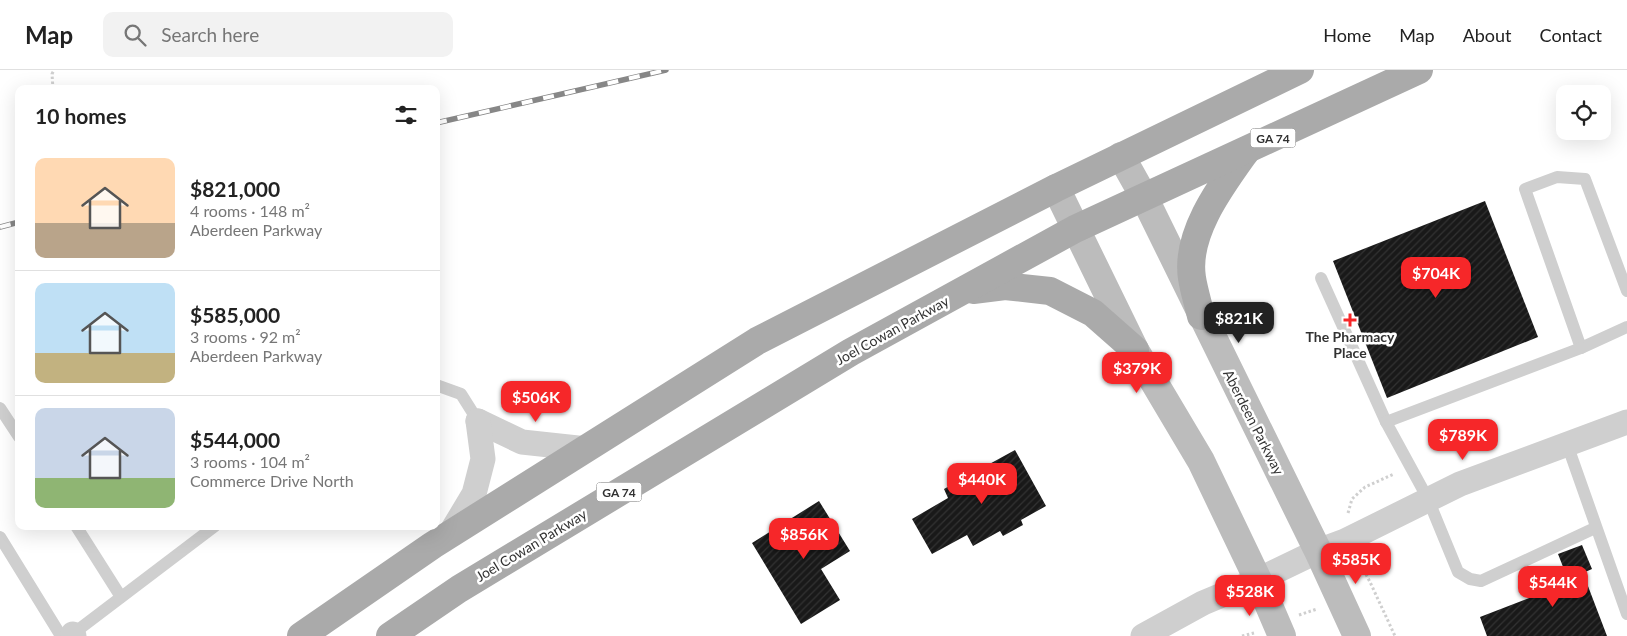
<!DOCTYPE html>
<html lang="en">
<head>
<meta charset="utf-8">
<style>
	body { margin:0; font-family:Lato,sans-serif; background:#f2f2f2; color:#222; height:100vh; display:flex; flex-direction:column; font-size:19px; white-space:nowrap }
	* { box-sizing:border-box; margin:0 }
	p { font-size:16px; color:#767676 }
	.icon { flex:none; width:28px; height:28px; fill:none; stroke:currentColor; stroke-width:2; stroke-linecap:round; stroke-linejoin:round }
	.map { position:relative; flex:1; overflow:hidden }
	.side { position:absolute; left:15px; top:15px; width:425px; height:445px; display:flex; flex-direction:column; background:#fff; border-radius:10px; box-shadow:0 5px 20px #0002 }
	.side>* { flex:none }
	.fabs { position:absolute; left:1556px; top:15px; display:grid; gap:10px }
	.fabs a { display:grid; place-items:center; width:55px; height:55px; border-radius:10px; background:#fff; box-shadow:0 5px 20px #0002; font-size:25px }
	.price { position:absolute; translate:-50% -42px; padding:0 11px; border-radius:10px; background:#f62729; color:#fff; font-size:16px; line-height:32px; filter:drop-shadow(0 1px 2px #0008) }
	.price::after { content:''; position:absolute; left:50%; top:30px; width:15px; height:11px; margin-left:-8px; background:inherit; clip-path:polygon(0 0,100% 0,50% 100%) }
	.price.on { background:#222; color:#fff }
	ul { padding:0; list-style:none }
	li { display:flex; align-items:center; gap:15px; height:125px; padding:0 20px }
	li+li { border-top:1px solid #e0e0e0 }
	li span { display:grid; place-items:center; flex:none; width:140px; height:100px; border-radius:10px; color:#555 }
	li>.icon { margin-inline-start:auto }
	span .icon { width:60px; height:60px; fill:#fffc; stroke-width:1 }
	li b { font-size:21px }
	h2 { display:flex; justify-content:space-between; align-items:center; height:60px; padding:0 20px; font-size:21px }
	header { display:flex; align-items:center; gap:30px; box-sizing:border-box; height:70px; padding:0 25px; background:#fff; border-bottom:1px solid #e0e0e0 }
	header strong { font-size:24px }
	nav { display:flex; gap:28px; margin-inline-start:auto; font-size:18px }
	.search { width:350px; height:45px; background:#f2f2f2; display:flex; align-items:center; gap:12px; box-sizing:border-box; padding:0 18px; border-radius:10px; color:#767676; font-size:19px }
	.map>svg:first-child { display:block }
	.building { fill:url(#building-hatch) }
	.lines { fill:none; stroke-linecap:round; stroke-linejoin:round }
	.path { stroke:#cfcfcf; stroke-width:3; stroke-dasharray:2.5 2.5; stroke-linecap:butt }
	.lane { stroke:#cfcfcf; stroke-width:12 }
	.street { stroke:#cfcfcf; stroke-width:25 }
	.secondary { stroke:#bcbcbc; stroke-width:28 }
	.primary { stroke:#aaa; stroke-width:28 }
	.rail-casing { stroke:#878787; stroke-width:5.5 }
	.rail { stroke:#fff; stroke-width:4; stroke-dasharray:11; stroke-linecap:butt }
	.poi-dot { fill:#f62729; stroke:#fff; stroke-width:2 }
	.labels { text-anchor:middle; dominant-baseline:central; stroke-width:5; stroke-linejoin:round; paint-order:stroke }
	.shield { fill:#fff; stroke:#707070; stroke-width:1 }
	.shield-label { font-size:12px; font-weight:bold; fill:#323232 }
	.street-label { font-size:14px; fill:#323232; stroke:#fff }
	.poi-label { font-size:14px; font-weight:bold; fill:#323232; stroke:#fff }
</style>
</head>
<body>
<header>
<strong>Map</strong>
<div class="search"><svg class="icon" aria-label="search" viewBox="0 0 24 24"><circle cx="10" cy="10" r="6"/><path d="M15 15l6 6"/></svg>Search here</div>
<nav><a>Home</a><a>Map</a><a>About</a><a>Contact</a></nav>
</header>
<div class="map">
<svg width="1627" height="566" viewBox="0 0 1627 566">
	<defs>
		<pattern id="building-hatch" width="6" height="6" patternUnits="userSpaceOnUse" patternTransform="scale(1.25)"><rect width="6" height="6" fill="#191919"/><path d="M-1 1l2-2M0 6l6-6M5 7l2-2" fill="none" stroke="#323232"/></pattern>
	</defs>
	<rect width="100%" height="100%" fill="#fff"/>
	<!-- building -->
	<g class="building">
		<polygon points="1485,131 1538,267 1387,328 1333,191"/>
		<polygon points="1015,380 1046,436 1021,450 1023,455 1003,466 1000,461 973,476 967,465 932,484 912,449 948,428 944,419"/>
		<polygon points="819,431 850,481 821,499 840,530 801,554 752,473"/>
		<polygon points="1582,475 1592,499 1583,503 1607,566 1487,566 1480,547 1576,510 1574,505 1567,507 1558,484"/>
	</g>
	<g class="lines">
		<!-- path -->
		<g class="path">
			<polyline points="53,19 52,4 54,0"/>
			<polyline points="1348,443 1352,429 1365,417 1394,404"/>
			<polyline points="1359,491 1370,512 1395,566"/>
			<polyline points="1299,545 1317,539"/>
			<polyline points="1242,566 1254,563"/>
		</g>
		<!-- lane -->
		<g class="lane">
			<polyline points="1321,208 1386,352"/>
			<polyline points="1627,221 1585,109 1557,107 1525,119 1581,278 1627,257"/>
			<polyline points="1581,278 1386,352 1428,429 1458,502 1470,509 1481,511 1595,458"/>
			<polyline points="436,315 461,324 478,351"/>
			<polyline points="0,338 19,367"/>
			<polyline points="1567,374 1627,544"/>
			<polyline points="76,456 121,527"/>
			<polyline points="0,467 61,566"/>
			<polyline points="70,566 215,456"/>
		</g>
		<!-- street -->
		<g class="street">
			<polyline points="478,351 522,372 587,379"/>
			<polyline points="450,464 474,424 483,389 478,351"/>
			<polyline points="73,564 74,566"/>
			<polyline points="1143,566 1203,533 1258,510 1318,481 1345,471 1460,414 1627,352"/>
		</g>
		<!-- secondary -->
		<g class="secondary">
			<polyline points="1121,86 1144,127 1318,481 1357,566"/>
			<polyline points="1056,118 1135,280 1201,391 1258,510 1282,566"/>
		</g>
		<!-- primary -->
		<g class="primary">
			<polyline points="973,220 1005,216 1050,221 1093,243 1135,280"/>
			<path d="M1201 246C1198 233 1194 221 1192 208 1185 163 1222 115 1247 80"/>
			<polyline points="301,566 433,475 757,271 1056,118 1300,0"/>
			<polyline points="390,566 459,519 851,282 1075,159 1419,0"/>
		</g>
		<!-- rail casing -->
		<g class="rail-casing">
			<g id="rail">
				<polyline points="436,53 666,0"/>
				<polyline points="0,157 19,152"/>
			</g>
		</g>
		<!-- rail -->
		<use href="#rail" class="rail"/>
	</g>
	<!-- markers -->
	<path class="poi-dot" d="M1347.5 242.5h5v5h5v5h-5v5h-5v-5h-5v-5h5z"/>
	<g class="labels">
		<!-- shield labels -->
		<g class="shield">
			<rect x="1250.5" y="58.5" width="45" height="19" rx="4"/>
			<rect x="596.5" y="412.5" width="45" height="19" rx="4"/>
		</g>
		<g class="shield-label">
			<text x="1273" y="68">GA 74</text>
			<text x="619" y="422">GA 74</text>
		</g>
		<!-- street labels -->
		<g class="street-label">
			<text transform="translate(892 260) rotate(-29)">Joel Cowan Parkway</text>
			<text transform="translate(1254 352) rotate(63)">Aberdeen Parkway</text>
			<text transform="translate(531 475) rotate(-31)">Joel Cowan Parkway</text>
		</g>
		<!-- poi labels -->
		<g class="poi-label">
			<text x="1350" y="266">The Pharmacy<tspan x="1350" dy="16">Place</tspan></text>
		</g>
	</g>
</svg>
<div class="fabs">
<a><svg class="icon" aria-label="locate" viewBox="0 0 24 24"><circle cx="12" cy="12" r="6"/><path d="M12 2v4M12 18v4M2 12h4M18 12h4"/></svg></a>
</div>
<b class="price" style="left:1436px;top:229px">$704K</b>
<b class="price on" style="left:1239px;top:274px">$821K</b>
<b class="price" style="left:1137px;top:324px">$379K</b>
<b class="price" style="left:536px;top:353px">$506K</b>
<b class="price" style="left:1463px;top:391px">$789K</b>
<b class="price" style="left:982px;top:435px">$440K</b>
<b class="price" style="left:804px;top:490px">$856K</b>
<b class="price" style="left:1356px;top:515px">$585K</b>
<b class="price" style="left:1553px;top:538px">$544K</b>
<b class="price" style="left:1250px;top:547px">$528K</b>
<section class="side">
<h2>10 homes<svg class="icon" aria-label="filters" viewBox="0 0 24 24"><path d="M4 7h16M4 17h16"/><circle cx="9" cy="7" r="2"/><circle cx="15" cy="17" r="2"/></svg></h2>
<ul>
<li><span style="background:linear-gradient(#ffd9b3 65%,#b9a48a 0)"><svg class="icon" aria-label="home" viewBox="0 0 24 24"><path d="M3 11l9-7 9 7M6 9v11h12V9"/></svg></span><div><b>$821,000</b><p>4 rooms · 148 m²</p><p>Aberdeen Parkway</p></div></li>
<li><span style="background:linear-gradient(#bfe0f5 70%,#c2b280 0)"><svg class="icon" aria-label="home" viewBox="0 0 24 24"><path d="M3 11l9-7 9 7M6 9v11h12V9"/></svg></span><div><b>$585,000</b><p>3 rooms · 92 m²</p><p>Aberdeen Parkway</p></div></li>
<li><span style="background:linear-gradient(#c9d6e8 70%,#8fb573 0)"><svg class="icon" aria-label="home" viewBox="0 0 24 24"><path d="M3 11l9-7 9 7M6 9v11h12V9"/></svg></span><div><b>$544,000</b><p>3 rooms · 104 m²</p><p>Commerce Drive North</p></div></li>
</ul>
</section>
</div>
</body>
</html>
